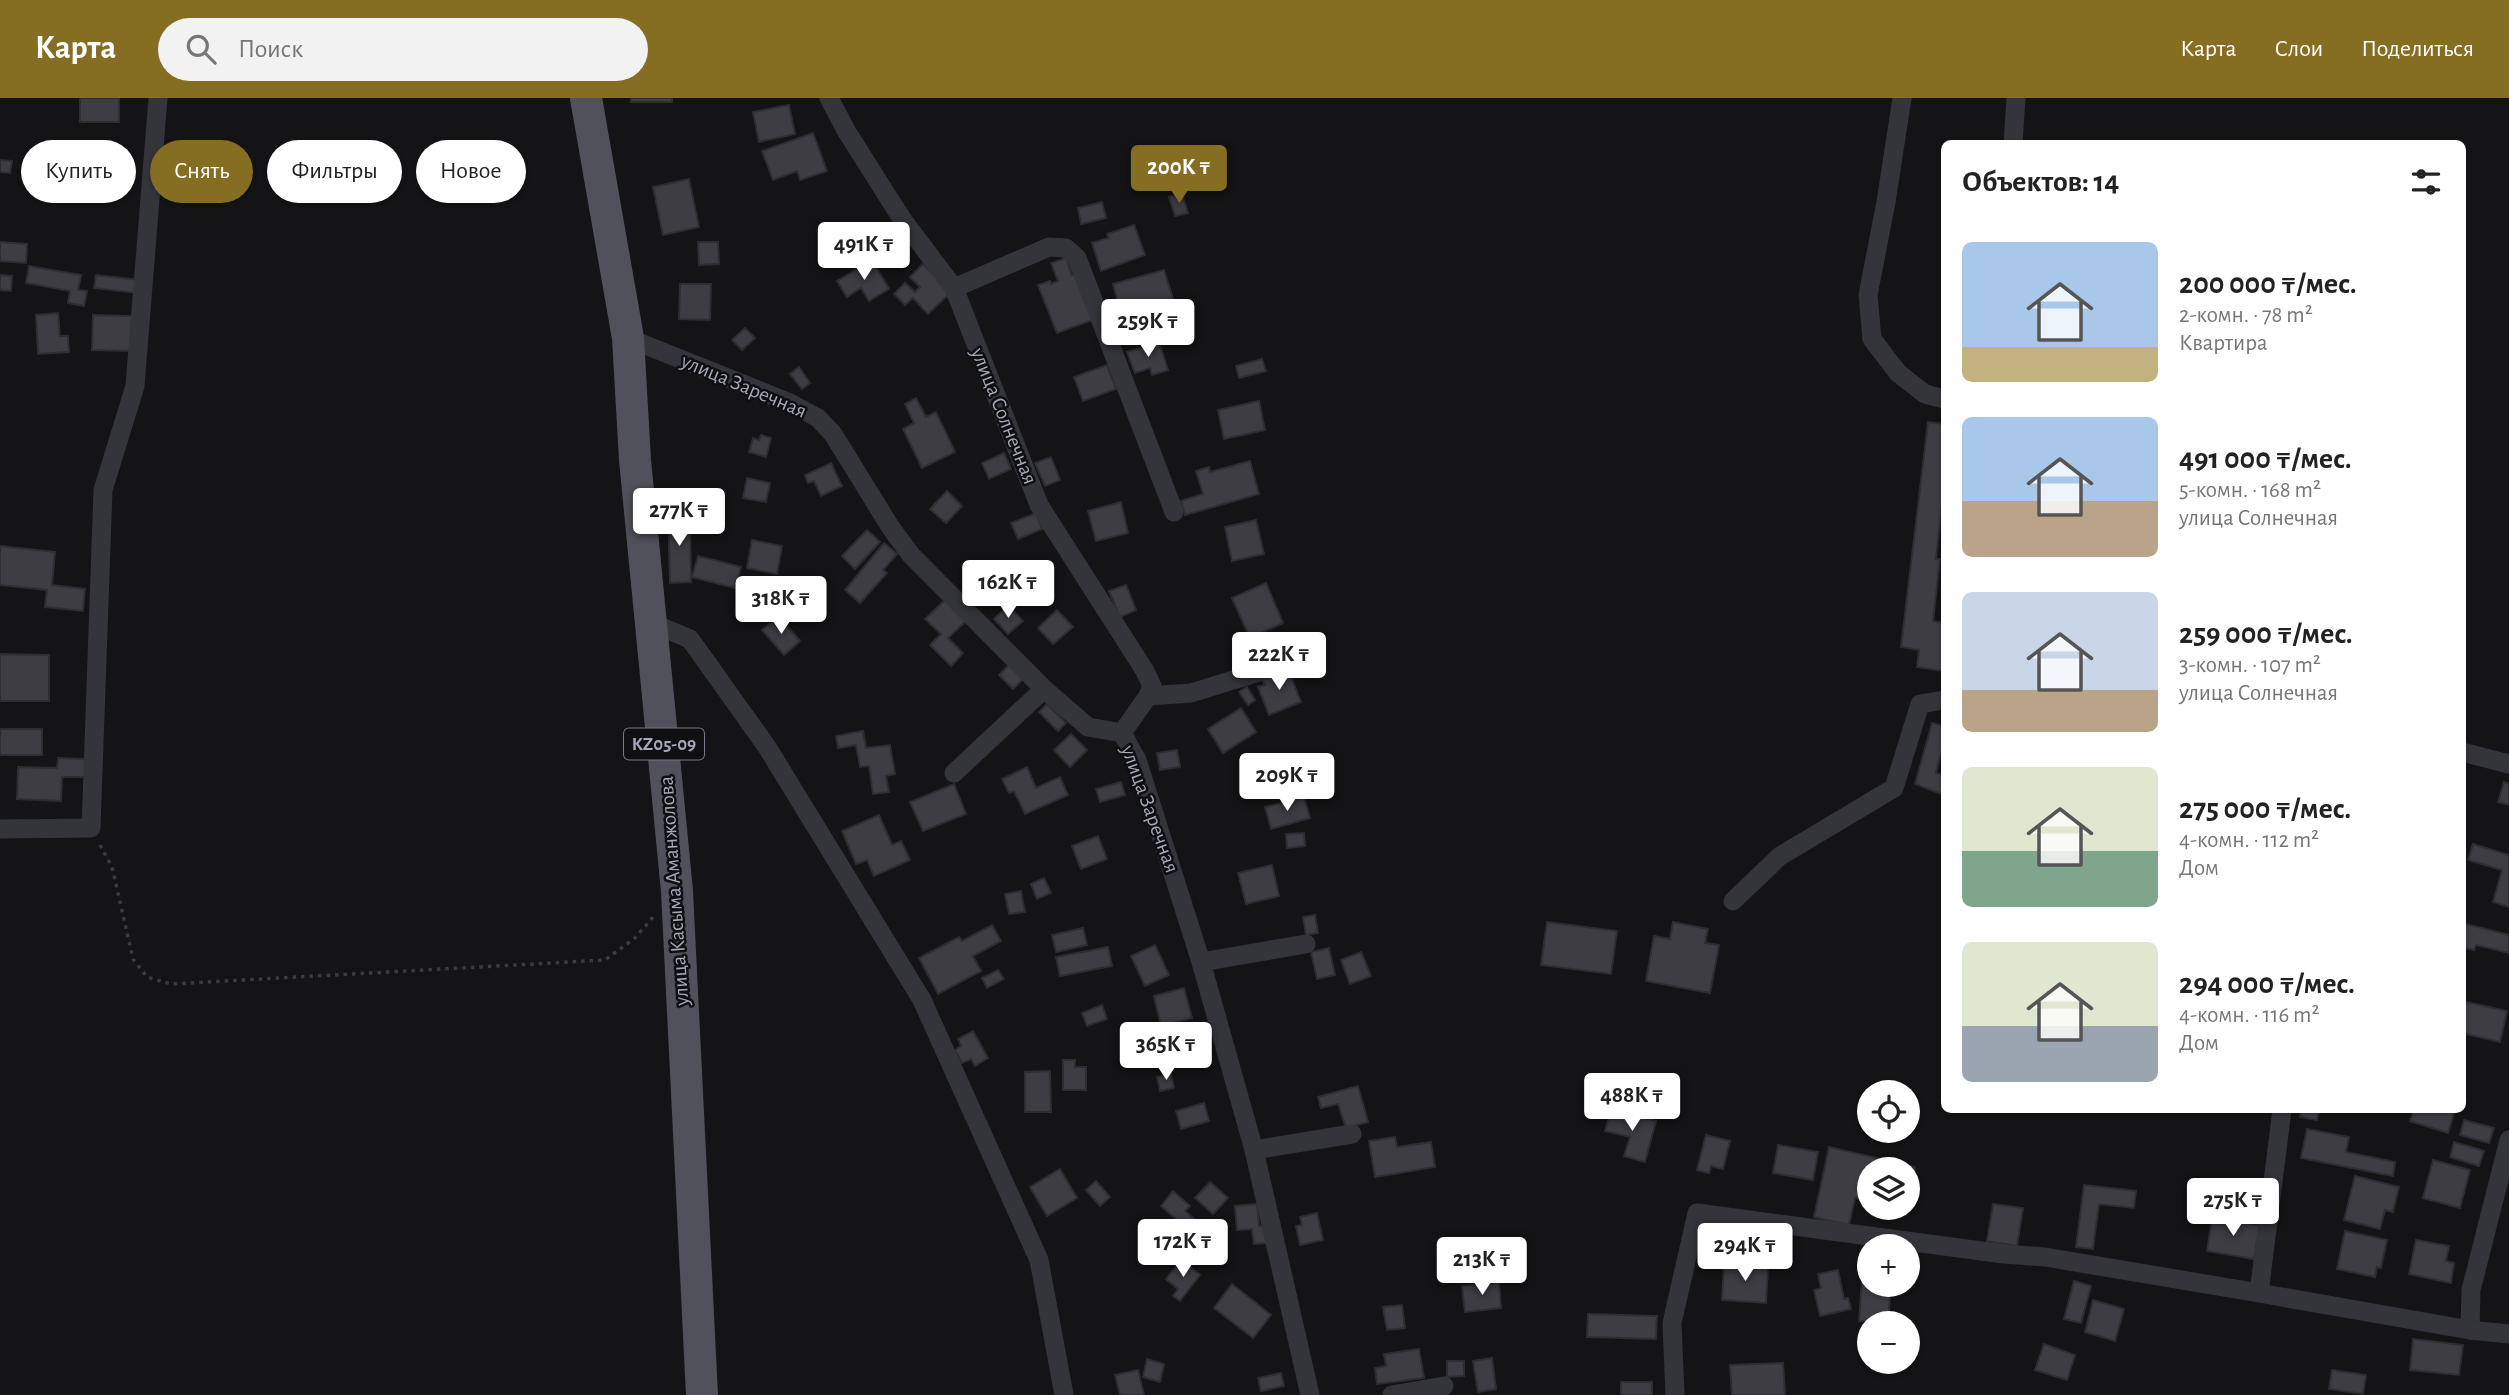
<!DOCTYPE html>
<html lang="ru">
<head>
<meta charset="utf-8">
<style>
	body { margin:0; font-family:"Alegreya Sans",sans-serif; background:#f2f2f2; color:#222; height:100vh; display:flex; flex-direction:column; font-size:26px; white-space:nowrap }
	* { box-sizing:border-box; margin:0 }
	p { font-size:23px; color:#767676 }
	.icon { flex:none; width:38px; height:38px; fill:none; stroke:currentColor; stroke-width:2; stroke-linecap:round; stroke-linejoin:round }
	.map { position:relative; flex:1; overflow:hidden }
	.drawer { position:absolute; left:1941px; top:42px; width:525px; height:973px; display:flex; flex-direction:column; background:#fff; border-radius:10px; box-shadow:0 2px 5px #0004 }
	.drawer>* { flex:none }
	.banner { position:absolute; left:21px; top:42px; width:665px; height:63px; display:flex; gap:14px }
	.fabs { position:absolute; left:1857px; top:982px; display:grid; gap:14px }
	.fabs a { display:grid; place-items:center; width:63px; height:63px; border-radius:50%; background:#fff; box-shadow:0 2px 5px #0004; font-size:35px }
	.price { position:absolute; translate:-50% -60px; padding:0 16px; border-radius:7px; background:#fff; color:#222; font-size:23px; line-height:46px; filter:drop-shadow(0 2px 4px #0008) }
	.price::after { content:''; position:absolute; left:50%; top:42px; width:21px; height:16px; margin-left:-10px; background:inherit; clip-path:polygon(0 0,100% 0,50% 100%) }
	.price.selected { background:#856d22; color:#fff }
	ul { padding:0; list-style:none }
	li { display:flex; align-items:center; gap:21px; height:175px; padding:0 21px }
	li span { display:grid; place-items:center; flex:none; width:196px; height:140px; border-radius:10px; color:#555 }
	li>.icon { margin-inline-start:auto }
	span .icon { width:84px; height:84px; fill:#fffc; stroke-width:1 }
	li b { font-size:30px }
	h2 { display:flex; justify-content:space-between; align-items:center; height:84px; padding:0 21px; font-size:30px }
	.pill { padding:0 24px; border-radius:32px; background:#fff; box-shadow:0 2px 5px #0004; font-size:24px; line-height:63px }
	.pill.selected { background:#856d22; color:#fff }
	header { display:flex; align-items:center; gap:42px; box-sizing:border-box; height:98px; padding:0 35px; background:#856d22; color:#fff }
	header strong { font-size:33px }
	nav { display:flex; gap:38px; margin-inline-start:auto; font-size:24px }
	.search { width:490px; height:63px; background:#f2f2f2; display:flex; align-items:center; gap:18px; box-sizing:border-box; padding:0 24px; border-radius:38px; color:#767676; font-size:26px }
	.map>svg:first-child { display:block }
	.building { fill:#3e3d44; stroke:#2e2d32; stroke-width:2 }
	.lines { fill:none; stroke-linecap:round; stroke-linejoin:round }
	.path { stroke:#3a3c42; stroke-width:3.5; stroke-dasharray:3.5 5; stroke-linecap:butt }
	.minor { stroke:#34353b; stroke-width:19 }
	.primary { stroke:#50515a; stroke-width:32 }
	.labels { text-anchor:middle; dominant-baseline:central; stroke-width:5; stroke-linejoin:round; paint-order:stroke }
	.shield { fill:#0f0f11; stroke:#777a86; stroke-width:2 }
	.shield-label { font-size:19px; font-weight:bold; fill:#a4a8b8 }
	.street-label { font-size:21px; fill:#a4a8b8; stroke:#0f0f11 }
</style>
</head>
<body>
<header>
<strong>Карта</strong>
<div class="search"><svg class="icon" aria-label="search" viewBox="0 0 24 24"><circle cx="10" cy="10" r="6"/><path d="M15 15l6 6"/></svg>Поиск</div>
<nav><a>Карта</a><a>Слои</a><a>Поделиться</a></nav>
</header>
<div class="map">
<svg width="2509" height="1297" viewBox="0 0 2509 1297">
	<rect width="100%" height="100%" fill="#141416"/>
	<!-- building -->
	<g class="building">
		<rect x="80" y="0" width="39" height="24"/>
		<rect x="631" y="0" width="41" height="4"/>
		<polygon points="789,7 795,36 759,44 753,14"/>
		<polygon points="813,35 827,73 800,82 797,73 773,82 762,53"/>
		<polygon points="0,62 12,63 10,75 0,74"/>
		<polygon points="689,81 699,129 663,137 653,89"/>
		<polygon points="1182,95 1188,115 1175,118 1169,99"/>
		<polygon points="1102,104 1106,120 1081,126 1078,110"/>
		<polygon points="1134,127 1145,157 1101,173 1092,145 1109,140 1107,136"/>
		<polygon points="883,140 895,158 882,168 869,150"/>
		<polygon points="0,144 27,146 26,165 0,163"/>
		<polygon points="698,144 718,144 719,166 699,167"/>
		<polygon points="1066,160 1072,177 1078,175 1095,221 1057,235 1038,187 1050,183 1051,186 1058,183 1051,165"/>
		<polygon points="872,162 889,191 869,203 861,190 847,199 837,183"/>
		<polygon points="923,166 951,194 928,216 913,200 905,207 894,196 905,185 915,194 920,189 910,179"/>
		<polygon points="29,168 81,177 78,192 87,193 84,208 68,205 70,193 26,185"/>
		<polygon points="1164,172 1174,204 1122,219 1113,186"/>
		<polygon points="0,177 12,178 11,193 0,192"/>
		<polygon points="96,177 138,182 137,195 94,190"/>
		<polygon points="680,186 711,186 710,222 679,221"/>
		<polygon points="58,215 60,238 68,238 69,254 38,256 36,217"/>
		<polygon points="93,217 132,218 131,253 92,252"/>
		<polygon points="745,230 755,240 742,252 732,242"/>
		<polygon points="1159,244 1168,272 1152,277 1150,270 1135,275 1127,254"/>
		<polygon points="1262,261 1266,273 1239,280 1236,268"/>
		<polygon points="1107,267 1116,291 1083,303 1074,279"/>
		<polygon points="799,269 810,285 802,291 790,276"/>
		<polygon points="916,300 926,319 936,314 955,354 922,370 903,331 914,325 905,306"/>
		<polygon points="1259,303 1265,332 1224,341 1218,312"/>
		<polygon points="1928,324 1944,326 1944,389 1936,461 1940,461 1933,523 1944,525 1944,573 1917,569 1919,552 1901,549"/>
		<polygon points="761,337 771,340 766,359 749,354 753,340 759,342"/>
		<polygon points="1004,355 1011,371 989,381 982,365"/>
		<polygon points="1051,359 1060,382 1045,388 1035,365"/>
		<polygon points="1250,363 1259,396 1185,417 1181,403 1203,396 1196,373 1209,369 1210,374"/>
		<polygon points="831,365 842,388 821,398 814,383 808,385 805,377"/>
		<polygon points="747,380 770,385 766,404 743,400"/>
		<polygon points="947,393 962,408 946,425 930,411"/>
		<polygon points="1121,404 1128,435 1096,443 1088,413"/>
		<polygon points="683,411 683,426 690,426 691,484 670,485 668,412"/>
		<polygon points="1036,415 1042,431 1018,441 1011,425"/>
		<polygon points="1256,422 1264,456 1232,463 1225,429"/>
		<polygon points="867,432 880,444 855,471 842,458"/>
		<polygon points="752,442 782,448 777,476 747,470"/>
		<polygon points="884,445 897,456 883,472 887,475 860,505 845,492"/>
		<polygon points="0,448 55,454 52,487 85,491 83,513 45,509 47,492 0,487"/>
		<polygon points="698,458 741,469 735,490 692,479"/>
		<polygon points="1266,485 1283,525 1250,540 1232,500"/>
		<polygon points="1126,487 1136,512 1120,519 1109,493"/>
		<polygon points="945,502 966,523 948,540 963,555 951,568 930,547 941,536 925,521"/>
		<polygon points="1008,507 1023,523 1008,536 994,521"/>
		<polygon points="1057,512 1073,529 1053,546 1038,530"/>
		<polygon points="778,518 800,543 784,557 762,532"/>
		<polygon points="1300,539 1306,555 1262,570 1256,554"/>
		<polygon points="0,556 49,557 49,603 0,603"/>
		<polygon points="1010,566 1024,580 1013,591 999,577"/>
		<polygon points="1288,571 1301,604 1269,617 1258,589 1265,587 1262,581"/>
		<polygon points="1247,589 1255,602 1248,607 1239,594"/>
		<polygon points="1047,606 1066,625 1058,633 1039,614"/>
		<polygon points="1241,610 1256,634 1223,655 1208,631"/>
		<polygon points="1932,625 1944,628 1944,644 1936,675 1944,677 1944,697 1915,686"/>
		<rect x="0" y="631" width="42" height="26"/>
		<polygon points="863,633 866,650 890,647 895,676 886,678 889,694 873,696 869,668 860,669 856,647 838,650 836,638"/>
		<polygon points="1071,636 1087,652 1070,669 1054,652"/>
		<polygon points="1177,652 1180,669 1160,672 1157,655"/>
		<polygon points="58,660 86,661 85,679 62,679 61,703 17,701 18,669 57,670"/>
		<polygon points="1027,669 1036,690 1060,679 1068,697 1025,716 1014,693 1009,695 1002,681"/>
		<polygon points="1121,684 1125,697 1100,704 1096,691"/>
		<polygon points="2504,684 2509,686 2509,707 2498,704"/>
		<polygon points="954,686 966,716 923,733 910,704"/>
		<polygon points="1304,699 1310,720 1271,731 1265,709"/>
		<polygon points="879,717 892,747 901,743 910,762 874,778 867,762 856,766 842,733"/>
		<polygon points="1304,735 1305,748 1287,750 1286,736"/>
		<polygon points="1098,738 1107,761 1081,771 1072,748"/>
		<polygon points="2473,746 2509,757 2509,809 2493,804 2502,772 2468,762"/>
		<polygon points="1272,767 1279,798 1246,806 1238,775"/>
		<polygon points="1044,780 1051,795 1037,801 1031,786"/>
		<polygon points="1021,793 1025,814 1009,816 1005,796"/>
		<polygon points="1315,817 1318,835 1306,837 1303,819"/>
		<polygon points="1547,824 1617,833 1611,876 1541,867"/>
		<polygon points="1673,824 1708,831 1705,845 1719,847 1710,895 1646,883 1654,838 1670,841"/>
		<polygon points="2462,825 2509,837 2509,855 2476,847 2474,852 2465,850 2462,861"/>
		<polygon points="992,827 1001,843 973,858 981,873 938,896 919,860 959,839 962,843"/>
		<polygon points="1083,830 1087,847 1056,854 1052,837"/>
		<polygon points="1155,847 1169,877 1145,888 1131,858"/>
		<polygon points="1108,849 1112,868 1060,878 1056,859"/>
		<polygon points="1329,850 1335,877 1317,881 1311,854"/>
		<polygon points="1361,854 1371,878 1350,886 1341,862"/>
		<polygon points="998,872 1004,881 987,890 982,880"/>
		<polygon points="1184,890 1192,920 1161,928 1154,898"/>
		<polygon points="2462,903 2507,913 2500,944 2462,935"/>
		<polygon points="1102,907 1107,921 1087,928 1082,915"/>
		<polygon points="973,933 988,960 975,968 971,961 962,965 955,952 961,948 958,941"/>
		<polygon points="1063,962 1075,962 1075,969 1086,969 1086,992 1063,992"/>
		<polygon points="1050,973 1051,1014 1025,1014 1025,974"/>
		<polygon points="1171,976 1174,990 1160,993 1157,979"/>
		<polygon points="1358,988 1368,1024 1346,1030 1338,1006 1321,1010 1318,999"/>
		<polygon points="1204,1005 1209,1023 1181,1031 1176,1013"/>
		<polygon points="1611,1011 1656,1023 1645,1064 1624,1058 1630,1039 1605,1033"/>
		<polygon points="2301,1012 2319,1012 2317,1022 2300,1019"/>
		<polygon points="2414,1012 2455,1012 2448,1035 2410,1023"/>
		<polygon points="2464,1022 2494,1030 2489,1045 2460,1037"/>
		<polygon points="2307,1031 2349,1039 2346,1054 2395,1064 2393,1078 2301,1060"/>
		<polygon points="1706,1037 1730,1043 1723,1071 1711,1068 1709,1075 1697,1072"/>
		<polygon points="1395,1039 1397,1049 1431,1044 1435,1069 1375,1079 1369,1043"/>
		<polygon points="2454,1044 2484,1053 2479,1068 2450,1059"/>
		<polygon points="1778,1047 1818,1054 1813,1082 1773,1075"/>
		<polygon points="1829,1049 1915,1069 1911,1088 1908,1088 1908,1071 1869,1071 1869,1103 1855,1100 1849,1127 1814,1119"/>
		<polygon points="2433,1062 2470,1072 2460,1110 2423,1100"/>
		<polygon points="1060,1071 1077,1100 1047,1118 1030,1089"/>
		<polygon points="2355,1078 2399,1089 2393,1114 2385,1112 2380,1131 2344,1122"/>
		<polygon points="1096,1083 1110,1099 1100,1108 1086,1092"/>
		<polygon points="1210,1084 1228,1100 1213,1116 1195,1100"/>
		<polygon points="2084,1087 2136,1093 2134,1110 2099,1106 2093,1151 2076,1149"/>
		<polygon points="1173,1093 1190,1108 1185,1113 1199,1125 1191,1134 1161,1108"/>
		<polygon points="1257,1106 1259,1128 1266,1128 1268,1145 1254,1146 1252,1131 1237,1132 1235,1108"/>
		<polygon points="1993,1106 2023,1110 2017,1148 1987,1143"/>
		<polygon points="1317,1115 1323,1142 1300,1147 1296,1128 1302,1127 1300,1119"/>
		<polygon points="2212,1120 2260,1127 2254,1161 2207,1153"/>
		<polygon points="2345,1133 2387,1142 2381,1170 2377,1169 2375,1179 2337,1171"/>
		<polygon points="2416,1142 2449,1148 2446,1163 2454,1165 2451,1185 2409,1176"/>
		<polygon points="1181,1162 1200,1177 1180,1203 1173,1198 1178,1191 1166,1181"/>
		<polygon points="1724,1166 1768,1169 1766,1205 1722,1202"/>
		<polygon points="1838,1172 1844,1201 1848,1200 1851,1211 1820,1218 1814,1192 1821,1190 1818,1176"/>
		<polygon points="1862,1182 1869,1182 1869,1186 1891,1186 1888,1225 1859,1223"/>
		<polygon points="2074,1183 2091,1188 2081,1225 2064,1221"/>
		<polygon points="1499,1184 1501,1210 1465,1214 1462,1188"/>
		<polygon points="1232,1186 1271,1217 1253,1240 1214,1210"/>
		<polygon points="2093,1202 2124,1211 2115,1243 2085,1234"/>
		<polygon points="1402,1207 1405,1230 1387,1232 1383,1209"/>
		<polygon points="1588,1216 1657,1218 1656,1241 1587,1239"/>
		<polygon points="2413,1241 2463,1247 2459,1277 2410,1272"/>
		<polygon points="2044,1246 2075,1257 2067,1282 2035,1272"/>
		<polygon points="1419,1251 1424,1280 1377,1286 1375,1270 1386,1268 1384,1256"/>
		<polygon points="1492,1260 1496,1291 1478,1294 1473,1263"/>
		<polygon points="1147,1261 1164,1266 1160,1284 1143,1279"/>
		<polygon points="1447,1263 1464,1263 1464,1278 1447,1279"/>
		<polygon points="1783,1265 1785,1297 1732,1297 1730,1267"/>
		<polygon points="1138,1272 1144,1297 1120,1297 1115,1277"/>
		<polygon points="2332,1272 2366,1277 2363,1296 2329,1291"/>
		<polygon points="1281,1275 1284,1288 1261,1293 1258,1280"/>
		<rect x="1621" y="1284" width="31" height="13"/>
	</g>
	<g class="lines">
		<!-- path -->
		<polyline class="path" points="100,747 112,769 133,861 147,879 171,886 605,862 635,840 654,818"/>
		<!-- minor -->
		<g class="minor">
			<polyline points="829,0 847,34 902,121 954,190 1039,407 1145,573 1152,588 1148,598 1122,635"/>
			<polyline points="1902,0 1886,104 1868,197 1872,241 1898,275 1925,296 1944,301"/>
			<polyline points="2013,46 2016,0"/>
			<polyline points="954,190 1049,149 1066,150 1077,160 1174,414"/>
			<polyline points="628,240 790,305 818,320 833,336 891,430 911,457 1044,591 1088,629 1122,635 1137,662 1201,864 1254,1052 1310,1297"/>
			<polyline points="652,525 690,541 767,649 922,902 1039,1162 1064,1297"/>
			<polyline points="1148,598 1191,595 1269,571"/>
			<polyline points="2462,654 2509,666"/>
			<polyline points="954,675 1044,591"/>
			<polyline points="0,731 91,730 103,392 135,288 158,0"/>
			<polyline points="1733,803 1780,758 1894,690 1920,606 1944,602"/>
			<polyline points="1201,864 1306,846"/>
			<polyline points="1254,1052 1352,1036"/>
			<polyline points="2259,1195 2470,1232 2471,1192 2509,1042"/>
			<polyline points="2470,1232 2509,1236"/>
			<polyline points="1392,1297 1444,1288"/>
			<polyline points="1675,1297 1672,1225 1697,1115 2004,1156 2045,1159 2259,1195 2282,1012"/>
		</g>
		<!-- primary -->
		<polyline class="primary" points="586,0 628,240 635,362 677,793 702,1297"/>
	</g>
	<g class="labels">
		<!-- shield labels -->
		<rect class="shield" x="624" y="630.5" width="80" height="31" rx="5"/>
		<g class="shield-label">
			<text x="664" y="646">KZ05-09</text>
		</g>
		<!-- street labels -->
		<g class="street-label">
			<text transform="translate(744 288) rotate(23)">улица Заречная</text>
			<text transform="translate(1004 318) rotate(68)">улица Солнечная</text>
			<text transform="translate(1150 711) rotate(70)">улица Заречная</text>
			<text transform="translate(674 793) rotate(-94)">улица Касыма Аманжолова</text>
		</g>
	</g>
</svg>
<div class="fabs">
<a><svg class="icon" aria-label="locate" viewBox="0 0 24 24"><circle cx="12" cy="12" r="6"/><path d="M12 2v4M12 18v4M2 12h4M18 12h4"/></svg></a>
<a><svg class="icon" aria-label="layers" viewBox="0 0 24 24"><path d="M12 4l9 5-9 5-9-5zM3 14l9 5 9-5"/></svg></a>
<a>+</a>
<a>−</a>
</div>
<b class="price selected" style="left:1179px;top:107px">200K ₸</b>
<b class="price" style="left:864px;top:184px">491K ₸</b>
<b class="price" style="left:1148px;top:261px">259K ₸</b>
<b class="price" style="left:679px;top:450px">277K ₸</b>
<b class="price" style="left:1008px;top:522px">162K ₸</b>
<b class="price" style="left:781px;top:538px">318K ₸</b>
<b class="price" style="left:1279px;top:594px">222K ₸</b>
<b class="price" style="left:1287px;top:715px">209K ₸</b>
<b class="price" style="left:1166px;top:984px">365K ₸</b>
<b class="price" style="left:1632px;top:1035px">488K ₸</b>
<b class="price" style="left:2233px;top:1140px">275K ₸</b>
<b class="price" style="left:1183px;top:1181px">172K ₸</b>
<b class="price" style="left:1745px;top:1185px">294K ₸</b>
<b class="price" style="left:1482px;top:1199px">213K ₸</b>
<div class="banner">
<a class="pill">Купить</a>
<a class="pill selected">Снять</a>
<a class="pill">Фильтры</a>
<a class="pill">Новое</a>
</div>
<section class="drawer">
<h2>Объектов: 14<svg class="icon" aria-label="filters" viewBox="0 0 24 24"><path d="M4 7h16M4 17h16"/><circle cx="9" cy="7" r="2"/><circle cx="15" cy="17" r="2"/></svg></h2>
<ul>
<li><span style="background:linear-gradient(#a9c7e8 75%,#c2b280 0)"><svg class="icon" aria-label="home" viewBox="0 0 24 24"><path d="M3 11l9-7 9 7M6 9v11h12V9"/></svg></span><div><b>200 000 ₸/мес.</b><p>2-комн. · 78 m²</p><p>Квартира</p></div></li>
<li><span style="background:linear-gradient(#a9c7e8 60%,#b9a48a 0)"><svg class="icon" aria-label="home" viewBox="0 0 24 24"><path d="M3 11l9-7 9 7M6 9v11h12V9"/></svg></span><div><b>491 000 ₸/мес.</b><p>5-комн. · 168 m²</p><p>улица Солнечная</p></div></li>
<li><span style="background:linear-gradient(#c9d6e8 70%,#b9a48a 0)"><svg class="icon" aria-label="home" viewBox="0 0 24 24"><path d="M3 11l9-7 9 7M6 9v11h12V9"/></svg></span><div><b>259 000 ₸/мес.</b><p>3-комн. · 107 m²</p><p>улица Солнечная</p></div></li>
<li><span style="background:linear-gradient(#dfe7d0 60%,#7fa58c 0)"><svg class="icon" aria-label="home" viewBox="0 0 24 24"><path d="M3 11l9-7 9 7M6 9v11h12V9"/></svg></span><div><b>275 000 ₸/мес.</b><p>4-комн. · 112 m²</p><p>Дом</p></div></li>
<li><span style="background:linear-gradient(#dfe7d0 60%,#9aa5b1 0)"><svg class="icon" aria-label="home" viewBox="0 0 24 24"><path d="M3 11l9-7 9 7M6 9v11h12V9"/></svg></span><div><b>294 000 ₸/мес.</b><p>4-комн. · 116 m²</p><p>Дом</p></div></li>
</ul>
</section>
</div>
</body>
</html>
